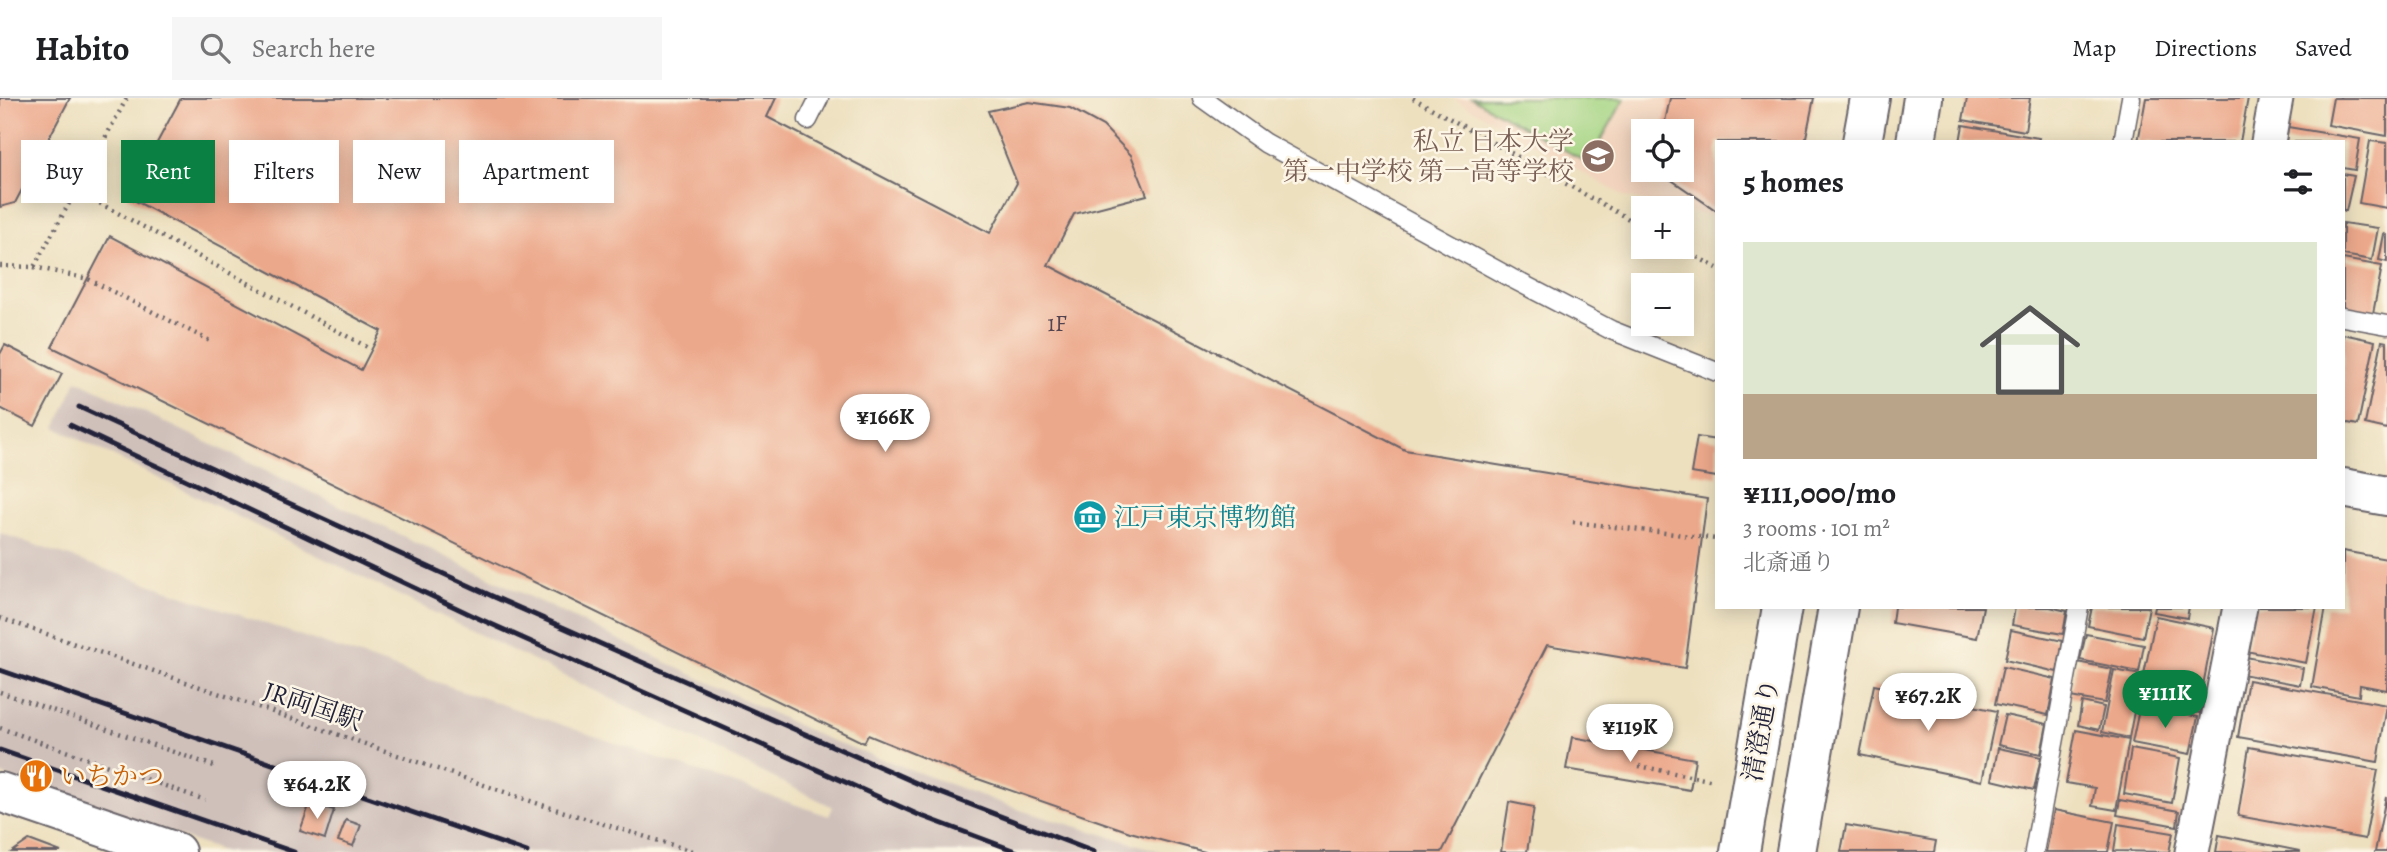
<!DOCTYPE html>
<html lang="en">
<head>
<meta charset="utf-8">
<style>
	body { margin:0; font-family:Alegreya,"Noto Serif JP",serif; background:#f6f6f6; color:#202124; height:100vh; display:flex; flex-direction:column; font-size:26px; white-space:nowrap }
	* { box-sizing:border-box; margin:0 }
	p { font-size:23px; color:#757577 }
	.icon { flex:none; width:38px; height:38px; fill:none; stroke:currentColor; stroke-width:2; stroke-linecap:round; stroke-linejoin:round }
	.map { position:relative; flex:1; overflow:hidden }
	.sheet { position:absolute; left:1715px; top:42px; width:630px; height:469px; display:flex; flex-direction:column; background:#fff; border-radius:0px; box-shadow:0 4px 18px #0003 }
	.sheet>* { flex:none }
	.banner { position:absolute; left:21px; top:42px; width:665px; height:63px; display:flex; gap:14px }
	.controls { position:absolute; left:1631px; top:21px; display:grid; gap:14px }
	.controls a { display:grid; place-items:center; width:63px; height:63px; border-radius:0px; background:#fff; box-shadow:0 4px 18px #0003; font-size:35px }
	.price { position:absolute; translate:-50% -60px; padding:0 16px; border-radius:24px; background:#fff; color:#222; font-size:23px; line-height:46px; filter:drop-shadow(0 2px 4px #0008) }
	.price::after { content:''; position:absolute; left:50%; top:42px; width:21px; height:16px; margin-left:-10px; background:inherit; clip-path:polygon(0 0,100% 0,50% 100%) }
	.price.selected { background:#0b8043; color:#fff }
	ul { padding:0; list-style:none }
	li { display:grid; align-content:center; gap:14px; height:371px; padding:0 28px }
	li+li { border-top:2px solid #e0e0e0 }
	li span { display:grid; place-items:center; height:217px; border-radius:0px; color:#555 }
	li>.icon { margin-inline-start:auto }
	span .icon { width:126px; height:126px; fill:#fffc; stroke-width:1 }
	li b { font-size:30px }
	h2 { display:flex; justify-content:space-between; align-items:center; height:84px; padding:0 28px; font-size:30px }
	.chip { padding:0 24px; border-radius:0px; background:#fff; box-shadow:0 4px 18px #0003; font-size:24px; line-height:63px }
	.chip.selected { background:#0b8043; color:#fff }
	header { display:flex; align-items:center; gap:42px; box-sizing:border-box; height:98px; padding:0 35px; background:#fff; border-bottom:2px solid #e0e0e0 }
	header strong { font-size:33px }
	nav { display:flex; gap:38px; margin-inline-start:auto; font-size:24px }
	.search { width:490px; height:63px; background:#f6f6f6; display:flex; align-items:center; gap:18px; box-sizing:border-box; padding:0 24px; border-radius:0px; color:#757577; font-size:26px }
	.map>svg:first-child { display:block }
	.built { fill:#f2d4be; fill-rule:evenodd }
	.industrial { fill:#cfc0ba }
	.garden { fill:#a4d483; stroke:#637b5f; stroke-width:2 }
	.building { fill:#eca88b }
	.lines { fill:none; stroke-linecap:round; stroke-linejoin:round }
	.lane-casing { stroke:#696469; stroke-width:21 }
	.street-casing { stroke:#696469; stroke-width:37 }
	.secondary-casing { stroke:#696469; stroke-width:42 }
	.path { stroke:#696469; stroke-width:4.5; stroke-dasharray:2 5; stroke-linecap:butt }
	.lane { stroke:#fff; stroke-width:18 }
	.street { stroke:#fff; stroke-width:33 }
	.secondary { stroke:#fff; stroke-width:38 }
	.rail { stroke:#22223b; stroke-width:5 }
	.labels { text-anchor:middle; dominant-baseline:central; stroke-width:5; stroke-linejoin:round; paint-order:stroke }
	.number-label { font-size:23px; fill:#54444f }
	.education-label { font-size:26px; fill:#785e54; stroke:#fcf5e5; text-anchor:end }
	.culture-label { font-size:26px; fill:#0d838f; stroke:#fcf5e5; text-anchor:start }
	.street-label { font-size:26px; fill:#22223b; stroke:#fcf5e5 }
	.food-label { font-size:26px; fill:#c56008; stroke:#fcf5e5; text-anchor:start }
</style>
</head>
<body>
<header>
<strong>Habito</strong>
<div class="search"><svg class="icon" aria-label="search" viewBox="0 0 24 24"><circle cx="10" cy="10" r="6"/><path d="M15 15l6 6"/></svg>Search here</div>
<nav><a>Map</a><a>Directions</a><a>Saved</a></nav>
</header>
<div class="map">
<svg width="2387" height="754" viewBox="0 0 2387 754">
	<rect width="100%" height="100%" fill="#fcf5e5"/>
	<filter id="ink" filterUnits="userSpaceOnUse"><feTurbulence type="fractalNoise" baseFrequency=".0143" numOctaves="2"/><feDisplacementMap in="SourceGraphic" scale="14" xChannelSelector="R" yChannelSelector="G"/><feConvolveMatrix kernelMatrix="1 2 1 2 8 2 1 2 1" color-interpolation-filters="sRGB"/></filter>
	<filter id="wash" filterUnits="userSpaceOnUse"><feTurbulence type="fractalNoise" baseFrequency=".00686" numOctaves="4" result="noise"/><feDisplacementMap in="SourceGraphic" scale="28" xChannelSelector="R" yChannelSelector="G"/><feGaussianBlur stdDeviation="1.57" result="paint"/><feColorMatrix in="noise" values="0 0 0 0 0 0 0 0 0 0 0 0 0 0 0 0 0 1.4 0 .05"/><feComposite in="paint" operator="in"/></filter>
	<g filter="url(#wash)">
		<rect width="100%" height="100%" fill="#ede0bf"/>
		<!-- built -->
		<path class="built" d="M1453 0H1815L1806 44H1717V120L1625 99ZM1643 33H1682V72H1643Z"/>
		<!-- industrial -->
		<polygon class="industrial" points="77,282 822,639 1023,713 1163,754 225,754 0,676 0,435 829,718 833,709 56,330"/>
		<!-- garden -->
		<polygon class="garden" points="1472,0 1625,0 1588,65"/>
		<g id="blocks">
			<!-- building -->
			<g class="building">
				<polygon points="0,0 70,0 15,105 0,109"/>
				<polygon points="181,0 776,0 767,19 990,135 1017,85 988,13 1029,4 1070,10 1103,28 1131,57 1147,97 1074,116 1048,167 1405,352 1707,401 1685,570 1547,547 1442,754 1205,754 1130,734 958,674 868,637 864,645 52,249 110,138 361,272 381,233 128,99"/>
				<polygon points="1670,0 1814,0 1805,44 1717,44 1717,113 1657,72 1682,72 1682,33 1663,33"/>
				<polygon points="1967,0 2030,0 2025,33 1963,22"/>
				<polygon points="2146,0 2248,0 2240,44 2138,44"/>
				<polygon points="2333,0 2387,0 2387,38 2328,27"/>
				<polygon points="1963,27 2039,40 2038,44 1960,44"/>
				<polygon points="2288,29 2360,41 2355,72 2343,70 2343,44 2286,44"/>
				<polygon points="2370,43 2387,45 2387,110 2359,105"/>
				<polygon points="2343,76 2354,78 2346,113 2343,113"/>
				<polygon points="2343,125 2378,130 2372,162 2343,157"/>
				<polygon points="2384,136 2387,137 2387,164 2379,162"/>
				<polygon points="2343,161 2382,168 2372,221 2343,216"/>
				<polygon points="2343,236 2375,243 2358,327 2343,324"/>
				<polygon points="2382,243 2387,244 2387,331 2365,326"/>
				<polygon points="5,247 62,276 35,328 0,310 0,256"/>
				<polygon points="1697,339 1717,342 1717,379 1691,375"/>
				<polygon points="2343,453 2387,461 2387,592 2360,587 2359,598 2312,589 2326,509 2343,509"/>
				<polygon points="1894,509 1983,509 1977,540 1892,525"/>
				<polygon points="2015,509 2050,509 2067,513 2063,536 2012,527"/>
				<polygon points="2092,509 2149,509 2143,539 2088,528"/>
				<polygon points="2155,509 2189,509 2187,520 2154,514"/>
				<polygon points="2255,509 2317,509 2306,565 2246,553"/>
				<polygon points="2156,518 2214,530 2202,593 2143,581"/>
				<polygon points="2011,532 2063,543 2057,574 2005,562"/>
				<polygon points="2086,536 2144,547 2139,574 2080,562"/>
				<polygon points="2246,559 2303,570 2300,587 2242,576"/>
				<polygon points="2077,564 2112,571 2105,605 2070,599"/>
				<polygon points="2003,569 2055,581 2048,617 1995,606"/>
				<polygon points="2114,572 2141,577 2129,640 2102,634"/>
				<polygon points="2248,582 2387,607 2378,664 2238,639"/>
				<polygon points="2143,585 2204,597 2200,615 2140,604"/>
				<polygon points="1874,587 1997,613 1982,683 1860,657"/>
				<polygon points="2082,604 2104,609 2099,632 2078,627"/>
				<polygon points="2140,607 2198,619 2190,656 2132,645"/>
				<polygon points="2005,617 2047,626 2041,656 1998,647"/>
				<polygon points="2076,632 2129,642 2116,712 2092,708 2095,690 2066,685"/>
				<polygon points="1572,639 1695,661 1690,692 1566,671"/>
				<polygon points="2249,649 2378,672 2365,741 2238,718"/>
				<polygon points="1998,650 2041,659 2034,692 1992,682"/>
				<polygon points="2131,651 2180,660 2172,705 2124,696"/>
				<polygon points="2386,698 2387,754 2375,754"/>
				<polygon points="2120,702 2179,713 2177,728 2117,717"/>
				<polygon points="1509,704 1534,709 1527,754 1501,754"/>
				<polygon points="310,705 334,712 325,741 300,733"/>
				<polygon points="2054,712 2114,724 2108,754 2046,754"/>
				<polygon points="346,722 361,727 353,748 338,743"/>
				<polygon points="2118,726 2173,735 2169,754 2114,753"/>
				<polygon points="1846,727 1936,743 1934,754 1841,754"/>
				<polygon points="2219,737 2300,753 2300,754 2216,754"/>
				<polygon points="29,742 61,754 12,754"/>
			</g>
		</g>
	</g>
	<g filter="url(#ink)">
		<use href="#blocks" fill-opacity="0" stroke="#696469" stroke-width="2"/>
		<g class="lines">
			<!-- lane casing -->
			<g class="lane-casing">
				<g id="lane">
					<polyline points="1202,0 1265,45 1511,180 1611,232 1717,274"/>
					<polyline points="808,22 819,0"/>
					<polyline points="2123,44 2131,0"/>
					<polyline points="2343,219 2387,227"/>
					<polyline points="2034,754 2079,509"/>
				</g>
			</g>
			<!-- street casing -->
			<g class="street-casing">
				<g id="street">
					<polyline points="2268,44 2276,0"/>
					<polyline points="2192,754 2240,509"/>
				</g>
			</g>
			<!-- secondary casing -->
			<g class="secondary-casing">
				<g id="secondary">
					<polyline points="1862,44 1870,0"/>
					<polyline points="1916,44 1923,0"/>
					<polyline points="2343,390 2387,398"/>
					<polyline points="0,694 176,754"/>
					<polyline points="1740,754 1782,509"/>
					<polyline points="1796,754 1838,509"/>
				</g>
			</g>
			<!-- path -->
			<g class="path">
				<polyline points="1413,0 1643,129"/>
				<polyline points="75,92 371,251"/>
				<polyline points="1679,149 1717,170"/>
				<polyline points="0,168 34,169 127,0"/>
				<polyline points="34,169 88,181 212,244"/>
				<polyline points="1573,424 1717,441"/>
				<polyline points="0,520 545,708 695,754"/>
				<polyline points="0,594 217,669"/>
				<polyline points="0,630 205,702"/>
				<polyline points="1639,668 1714,683"/>
			</g>
			<!-- lane -->
			<use href="#lane" class="lane"/>
			<!-- street -->
			<use href="#street" class="street"/>
			<!-- secondary -->
			<use href="#secondary" class="secondary"/>
			<!-- rail -->
			<g class="rail">
				<polyline points="79,309 492,498 930,691 1094,754"/>
				<polyline points="70,327 480,521 919,717 1018,754"/>
				<polyline points="0,572 527,754"/>
				<polyline points="0,652 294,754"/>
			</g>
		</g>
	</g>
	<!-- icons -->
	<defs>
		<g id="school-disc" transform="scale(1.75)"><circle r="9.5" fill="#8d6e63" stroke="#fcf5e5"/><path d="M0-5L7-2L0 1L-7-2ZM-4 1L0 2.5L4 1V4Q0 6-4 4Z" fill="#fff"/></g>
		<g id="museum-disc" transform="scale(1.75)"><circle r="9.5" fill="#0f9aa8" stroke="#fcf5e5"/><path d="M0-6L6-3V-2H-6V-3ZM-5-1h2V3h-2ZM-1-1h2V3h-2ZM3-1h2V3H3ZM-6 4H6V6H-6Z" fill="#fff"/></g>
		<g id="restaurant-disc" transform="scale(1.75)"><circle r="9.5" fill="#e8710a" stroke="#fcf5e5"/><path d="M-5-6h1v4h1v-4h1v4h1v-4h1v5L-1.5 .5V6h-2V.5L-5-1ZM5-6V6H3V1.5H1.5Q1.5-4 5-6Z" fill="#fff"/></g>
	</defs>
	<g fill-rule="evenodd">
		<use href="#school-disc" x="1598" y="58"/>
		<use href="#museum-disc" x="1090" y="419"/>
		<use href="#restaurant-disc" x="36" y="678"/>
	</g>
	<g class="labels">
		<!-- number labels -->
		<g class="number-label">
			<text x="1057" y="225">1F</text>
		</g>
		<!-- education labels -->
		<g class="education-label">
			<text x="1574" y="43">私立 日本大学<tspan x="1574" dy="30">第一中学校 第一高等学校</tspan></text>
		</g>
		<!-- culture labels -->
		<g class="culture-label">
			<text x="1114" y="419">江戸東京博物館</text>
		</g>
		<!-- street labels -->
		<g class="street-label">
			<text transform="translate(313 608) rotate(19)">JR両国駅</text>
			<text transform="translate(1761 632) rotate(-80)">清澄通り</text>
		</g>
		<!-- food labels -->
		<g class="food-label">
			<text x="60" y="678">いちかつ</text>
		</g>
	</g>
</svg>
<div class="controls">
<a><svg class="icon" aria-label="locate" viewBox="0 0 24 24"><circle cx="12" cy="12" r="6"/><path d="M12 2v4M12 18v4M2 12h4M18 12h4"/></svg></a>
<a>+</a>
<a>−</a>
</div>
<b class="price" style="left:885px;top:356px">¥166K</b>
<b class="price selected" style="left:2165px;top:632px">¥111K</b>
<b class="price" style="left:1928px;top:635px">¥67.2K</b>
<b class="price" style="left:1630px;top:666px">¥119K</b>
<b class="price" style="left:317px;top:723px">¥64.2K</b>
<div class="banner">
<a class="chip">Buy</a>
<a class="chip selected">Rent</a>
<a class="chip">Filters</a>
<a class="chip">New</a>
<a class="chip">Apartment</a>
</div>
<section class="sheet">
<h2>5 homes<svg class="icon" aria-label="filters" viewBox="0 0 24 24"><path d="M4 7h16M4 17h16"/><circle cx="9" cy="7" r="2"/><circle cx="15" cy="17" r="2"/></svg></h2>
<ul>
<li><span style="background:linear-gradient(#dfe7d0 70%,#b9a48a 0)"><svg class="icon" aria-label="home" viewBox="0 0 24 24"><path d="M3 11l9-7 9 7M6 9v11h12V9"/></svg></span><div><b>¥111,000/mo</b><p>3 rooms · 101 m²</p><p>北斎通り</p></div></li>
</ul>
</section>
</div>
</body>
</html>
